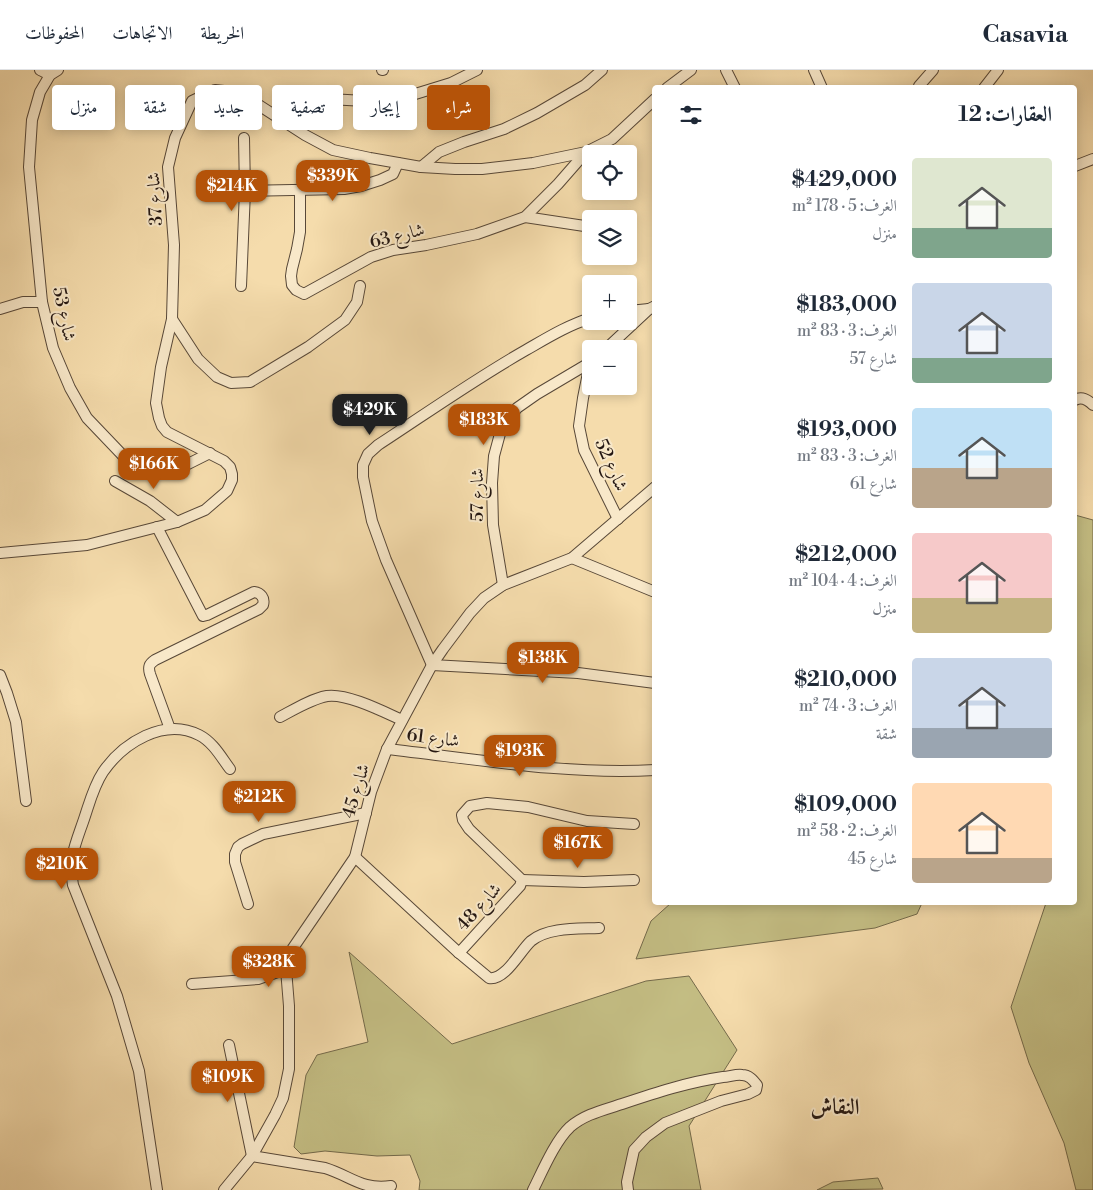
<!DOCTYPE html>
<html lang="ar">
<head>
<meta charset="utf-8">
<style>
	body { margin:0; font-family:"Libre Bodoni",Amiri,serif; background:#f6f6f7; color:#1f2937; direction:rtl; height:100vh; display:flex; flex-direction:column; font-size:19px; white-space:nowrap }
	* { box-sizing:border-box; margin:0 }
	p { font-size:16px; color:#747a83 }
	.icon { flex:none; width:28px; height:28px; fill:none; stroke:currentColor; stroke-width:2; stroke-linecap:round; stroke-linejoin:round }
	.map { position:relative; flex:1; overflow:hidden; direction:ltr }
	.sheet { position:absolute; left:652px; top:15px; width:425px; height:820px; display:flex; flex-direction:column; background:#fff; border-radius:5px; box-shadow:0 2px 12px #0003; direction:rtl }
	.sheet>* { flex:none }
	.top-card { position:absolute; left:15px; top:15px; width:475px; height:45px; direction:rtl; display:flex; gap:10px }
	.tools { position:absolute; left:582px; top:75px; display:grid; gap:10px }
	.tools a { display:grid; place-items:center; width:55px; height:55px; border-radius:5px; background:#fff; box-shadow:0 2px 12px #0003; font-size:25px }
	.price { position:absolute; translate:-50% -42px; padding:0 11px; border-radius:10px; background:#b45309; color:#fff; font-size:16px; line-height:32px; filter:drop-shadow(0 1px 2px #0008) }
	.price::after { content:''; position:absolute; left:50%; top:30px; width:15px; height:11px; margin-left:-8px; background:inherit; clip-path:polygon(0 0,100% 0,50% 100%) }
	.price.current { background:#222; color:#fff }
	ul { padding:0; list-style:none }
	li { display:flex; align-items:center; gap:15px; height:125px; padding:0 25px }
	li span { display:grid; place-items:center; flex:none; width:140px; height:100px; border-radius:5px; color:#555 }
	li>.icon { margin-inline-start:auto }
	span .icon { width:60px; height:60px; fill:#fffc; stroke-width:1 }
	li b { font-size:21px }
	h2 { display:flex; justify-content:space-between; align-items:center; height:60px; padding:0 25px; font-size:21px }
	.tag { padding:0 18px; border-radius:5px; background:#fff; box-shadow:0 2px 12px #0003; font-size:18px; line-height:45px }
	.tag.current { background:#b45309; color:#fff }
	header { display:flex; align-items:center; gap:30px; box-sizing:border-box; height:70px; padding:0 25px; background:#fff; border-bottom:1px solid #e0e1e3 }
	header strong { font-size:24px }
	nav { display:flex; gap:28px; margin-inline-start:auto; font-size:18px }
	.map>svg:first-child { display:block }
	.green { fill:#c4be84; stroke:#746a4b }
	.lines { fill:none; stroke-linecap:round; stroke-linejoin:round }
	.minor-casing { stroke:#584838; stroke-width:12 }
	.minor { stroke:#f8e8c9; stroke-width:10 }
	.labels { text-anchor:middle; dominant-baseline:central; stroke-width:4; stroke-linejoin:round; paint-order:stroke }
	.street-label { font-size:18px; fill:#241712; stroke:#f8e8c9 }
	.district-label { font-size:22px; font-weight:bold; fill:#241712; stroke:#f8e8c9 }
</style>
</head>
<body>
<header>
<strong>Casavia</strong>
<nav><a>الخريطة</a><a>الاتجاهات</a><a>المحفوظات</a></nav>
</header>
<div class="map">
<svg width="1093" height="1120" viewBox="0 0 1093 1120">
	<rect width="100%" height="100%" fill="#f5dcac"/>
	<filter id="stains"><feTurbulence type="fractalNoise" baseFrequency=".004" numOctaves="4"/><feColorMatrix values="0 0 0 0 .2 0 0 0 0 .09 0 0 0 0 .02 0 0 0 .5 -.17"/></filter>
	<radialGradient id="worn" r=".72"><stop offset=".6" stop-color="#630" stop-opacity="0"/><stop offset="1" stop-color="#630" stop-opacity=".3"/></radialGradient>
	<!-- green -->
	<g class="green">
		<polygon points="1075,445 1093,450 1093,1120 1076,1120 1064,1073 1029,993 1011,937 1046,833 1075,832"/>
		<polygon points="671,833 671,832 922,833 917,844 875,858 636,889 651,851"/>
		<polygon points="349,882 452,974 646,911 689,906 737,980 689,1056 701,1120 419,1120 420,1111 410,1085 377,1086 325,1081 301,1084 294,1077 306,1005 317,985 368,972"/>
		<polygon points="878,1108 883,1119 817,1120 833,1112"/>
	</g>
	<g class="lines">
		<!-- minor casing -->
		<g class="minor-casing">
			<g id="minor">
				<polyline points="40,0 50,5"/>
				<polyline points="58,0 50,5 40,22 32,50 29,97 42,232 53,278 70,318 87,348 129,392 141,399 152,402 166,401 180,398 210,383"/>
				<polyline points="382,0 383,0"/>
				<polyline points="726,0 735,18"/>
				<polyline points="814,0 822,18"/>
				<polyline points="919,16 933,0"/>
				<polyline points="667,18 691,0"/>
				<polyline points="984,18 998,0"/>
				<polyline points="329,29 365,31 412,25 451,13 477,0"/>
				<polyline points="1075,96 1093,89"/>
				<polyline points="421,97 439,82 464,72 504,59 537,43 585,15 602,0"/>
				<polyline points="300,120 300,162 297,179 292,199 291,206 292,215 296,220 304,224 371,187 393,180 426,175 477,164 525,147 558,114 586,82"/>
				<polyline points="245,121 344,119 361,116 380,110 393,104 398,93"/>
				<polyline points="525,147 591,157"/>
				<polyline points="241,216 245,121 244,68"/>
				<polyline points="0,239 23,232 42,232"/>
				<polyline points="629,241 649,239"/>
				<path d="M591 248C568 255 547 268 526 280 475 309 427 343 378 375L368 384 363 395V407L372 451 386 490 432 595 578 603 655 613"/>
				<polyline points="172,249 198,289 217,307 231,313 250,312 308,277 345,250 357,232 360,216"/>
				<polyline points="606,279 649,239 655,236"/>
				<polyline points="590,293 583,328 579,356 584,380 618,449"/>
				<path d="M1075 330C1082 326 1088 330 1093 335"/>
				<polyline points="115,411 150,431 177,452"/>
				<path d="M157 457 203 546 207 545 254 522C261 523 265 528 263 535L259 539 155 590C149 594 148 597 150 604L170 659"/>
				<polyline points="0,483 87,475 177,452 205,440 227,421 232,410 232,404 230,397 224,391 167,362 162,356 159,348 156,333 161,297 172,249 174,175 168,97 175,68 192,31 215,20 233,22 254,32 305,65 333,80 370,88 421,97 455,99 482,99 533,93 586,82 612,69 655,29"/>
				<polyline points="572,488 655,522"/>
				<polyline points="503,515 493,455 492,413 494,386 501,360 517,338 537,324 591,292"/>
				<polyline points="0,605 7,623 16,652 26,731"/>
				<path d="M280 647C295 639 311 629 327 626 347 623 384 642 402 650"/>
				<path d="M387 679C476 689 566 705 655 700"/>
				<path d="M355 787 459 883 489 908C505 911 520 881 531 871 548 857 578 859 599 858"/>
				<polyline points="522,810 584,812 634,810"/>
				<polyline points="248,834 235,792 235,784 238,777 242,774 263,764 366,743"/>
				<polyline points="459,883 520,816 522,810 469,759 463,750 462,745 470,736 487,733 528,737 587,751 634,754"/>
				<polyline points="192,914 258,909 286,899"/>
				<path d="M229 975 252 1086 325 1098C351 1106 361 1120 391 1116"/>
				<path d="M157 1120 139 1001 117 926 73 815C68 790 75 775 83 752 89 735 93 717 103 702 123 673 164 647 199 665 213 672 221 687 230 699"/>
				<polyline points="224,1120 252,1086 275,1045 283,1028 289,999 289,936 286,899 288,888 293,878 355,787 371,722 387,679 432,595 443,579 470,543 484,528 503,515 572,488 655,417"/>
				<path d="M533 1120C542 1102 555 1071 570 1057 585 1044 604 1040 622 1034 655 1023 688 1012 723 1007 729 1007 736 1004 742 1005 749 1005 753 1010 757 1015L756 1020 748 1024 721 1031 665 1053 646 1067 634 1080 627 1112 628 1120"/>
			</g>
		</g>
		<!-- minor -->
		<use href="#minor" class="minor"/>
	</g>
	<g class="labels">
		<!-- street labels -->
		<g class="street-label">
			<text transform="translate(155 129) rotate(-93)">شارع 37</text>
			<text transform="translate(397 166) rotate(-14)">شارع 63</text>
			<text transform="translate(64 244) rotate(78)">شارع 53</text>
			<text transform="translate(611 395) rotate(66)">شارع 52</text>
			<text transform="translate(477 425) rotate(-90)">شارع 57</text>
			<text transform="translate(433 668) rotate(7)">شارع 61</text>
			<text transform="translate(356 721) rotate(-73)">شارع 45</text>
			<text transform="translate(479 837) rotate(-48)">شارع 48</text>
		</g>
		<!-- district labels -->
		<g class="district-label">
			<text x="835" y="1037">النقاش</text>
		</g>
	</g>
	<rect width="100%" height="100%" filter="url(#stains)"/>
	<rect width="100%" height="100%" fill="url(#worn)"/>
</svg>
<div class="tools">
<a><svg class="icon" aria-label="locate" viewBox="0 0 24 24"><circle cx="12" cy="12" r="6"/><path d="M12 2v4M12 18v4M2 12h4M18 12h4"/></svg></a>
<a><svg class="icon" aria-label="layers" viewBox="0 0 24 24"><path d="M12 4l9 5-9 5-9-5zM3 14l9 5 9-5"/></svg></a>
<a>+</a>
<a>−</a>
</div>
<b class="price" style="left:333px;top:132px">$339K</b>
<b class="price" style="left:232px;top:142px">$214K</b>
<b class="price current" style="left:370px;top:366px">$429K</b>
<b class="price" style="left:484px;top:376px">$183K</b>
<b class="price" style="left:154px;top:420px">$166K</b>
<b class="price" style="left:543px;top:614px">$138K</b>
<b class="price" style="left:520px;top:707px">$193K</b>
<b class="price" style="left:259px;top:753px">$212K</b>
<b class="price" style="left:578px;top:799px">$167K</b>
<b class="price" style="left:62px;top:820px">$210K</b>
<b class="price" style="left:269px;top:918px">$328K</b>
<b class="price" style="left:228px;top:1033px">$109K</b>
<div class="top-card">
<a class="tag current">شراء</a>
<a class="tag">إيجار</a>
<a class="tag">تصفية</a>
<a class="tag">جديد</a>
<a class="tag">شقة</a>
<a class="tag">منزل</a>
</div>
<section class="sheet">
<h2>العقارات: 12<svg class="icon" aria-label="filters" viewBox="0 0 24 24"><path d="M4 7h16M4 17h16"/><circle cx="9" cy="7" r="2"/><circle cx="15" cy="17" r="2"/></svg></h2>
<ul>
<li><span style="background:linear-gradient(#dfe7d0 70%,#7fa58c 0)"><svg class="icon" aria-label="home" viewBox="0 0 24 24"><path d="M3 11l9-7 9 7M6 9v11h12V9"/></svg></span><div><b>$429,000</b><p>الغرف: 5 · 178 m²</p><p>منزل</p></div></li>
<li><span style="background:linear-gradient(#c9d6e8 75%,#7fa58c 0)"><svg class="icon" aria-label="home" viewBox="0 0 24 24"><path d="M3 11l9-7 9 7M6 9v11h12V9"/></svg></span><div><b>$183,000</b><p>الغرف: 3 · 83 m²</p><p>شارع 57</p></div></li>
<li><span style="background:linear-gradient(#bfe0f5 60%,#b9a48a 0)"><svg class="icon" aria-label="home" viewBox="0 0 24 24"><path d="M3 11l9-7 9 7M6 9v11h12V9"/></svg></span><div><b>$193,000</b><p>الغرف: 3 · 83 m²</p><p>شارع 61</p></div></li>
<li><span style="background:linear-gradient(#f6c9c9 65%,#c2b280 0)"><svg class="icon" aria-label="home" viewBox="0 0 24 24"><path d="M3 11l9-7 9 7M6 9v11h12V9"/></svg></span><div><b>$212,000</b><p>الغرف: 4 · 104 m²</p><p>منزل</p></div></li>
<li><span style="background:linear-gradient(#c9d6e8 70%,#9aa5b1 0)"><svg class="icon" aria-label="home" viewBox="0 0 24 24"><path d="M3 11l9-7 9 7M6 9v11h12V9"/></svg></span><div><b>$210,000</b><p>الغرف: 3 · 74 m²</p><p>شقة</p></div></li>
<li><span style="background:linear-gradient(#ffd9b3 75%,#b9a48a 0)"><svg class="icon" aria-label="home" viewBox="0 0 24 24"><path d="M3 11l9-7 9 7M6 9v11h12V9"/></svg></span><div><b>$109,000</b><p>الغرف: 2 · 58 m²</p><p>شارع 45</p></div></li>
</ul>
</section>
</div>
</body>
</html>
